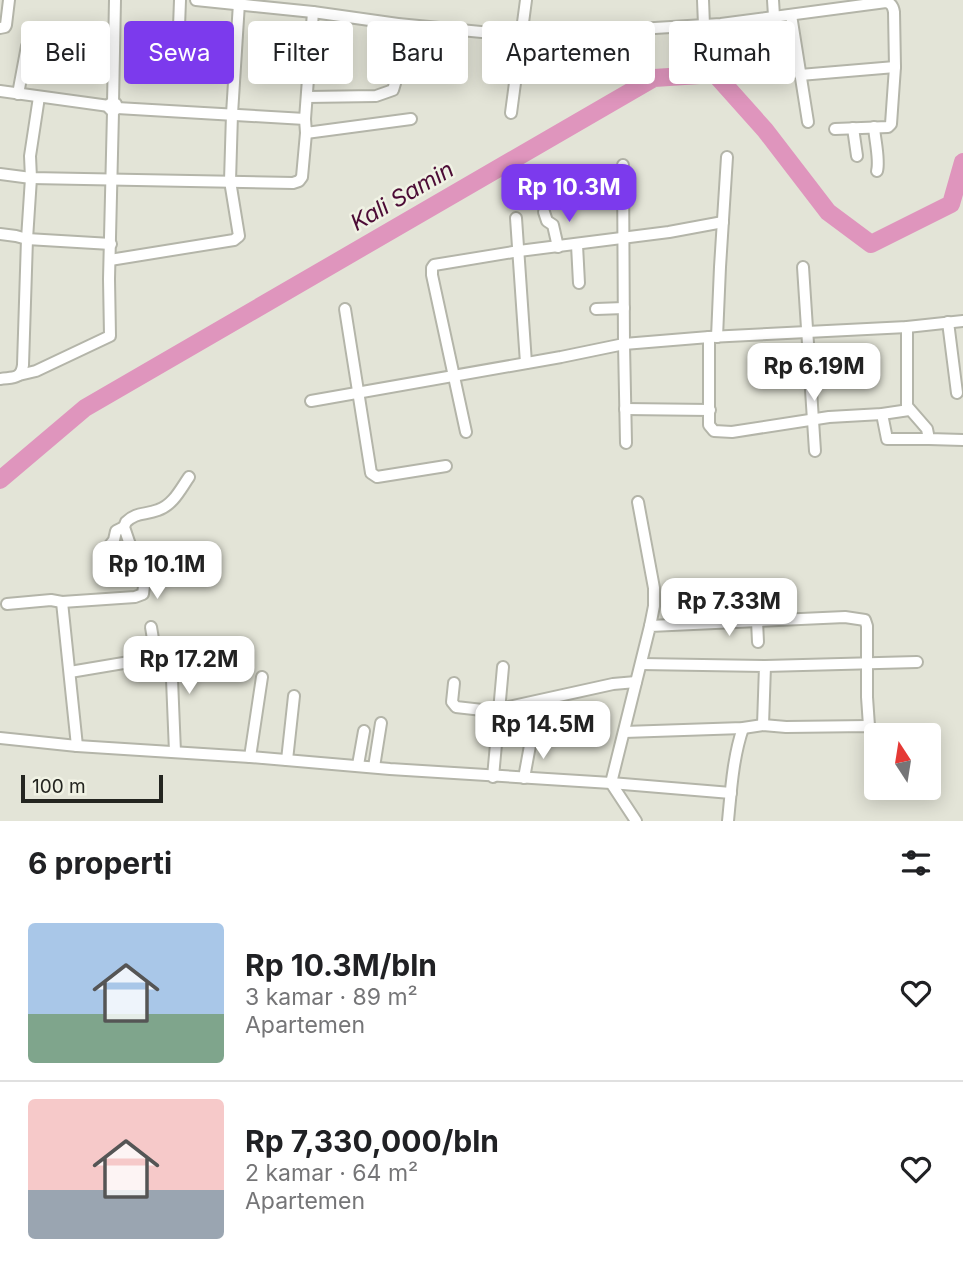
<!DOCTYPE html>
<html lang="id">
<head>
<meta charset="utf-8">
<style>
	body { margin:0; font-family:Inter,sans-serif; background:#f6f6f6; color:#202124; height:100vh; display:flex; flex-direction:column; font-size:26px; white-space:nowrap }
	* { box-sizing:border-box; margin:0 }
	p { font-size:23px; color:#757577 }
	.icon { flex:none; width:38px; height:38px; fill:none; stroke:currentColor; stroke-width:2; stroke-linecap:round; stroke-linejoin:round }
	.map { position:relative; height:821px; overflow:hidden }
	.panel { display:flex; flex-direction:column; background:#fff; flex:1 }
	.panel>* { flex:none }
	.guide { position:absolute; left:21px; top:21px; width:922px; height:63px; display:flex; gap:14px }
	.needle { width:46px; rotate:348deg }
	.fabs { position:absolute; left:864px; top:723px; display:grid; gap:14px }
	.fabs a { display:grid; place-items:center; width:77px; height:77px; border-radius:7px; background:#fff; box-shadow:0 4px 18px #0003; font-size:35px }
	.scale { position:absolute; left:21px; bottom:18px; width:142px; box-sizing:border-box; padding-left:7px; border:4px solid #242520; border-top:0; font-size:19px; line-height:24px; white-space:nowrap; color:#242520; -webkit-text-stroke:5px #f0f2e4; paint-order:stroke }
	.price { position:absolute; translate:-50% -60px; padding:0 16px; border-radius:14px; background:#fff; color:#222; font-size:23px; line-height:46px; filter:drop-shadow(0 2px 4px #0008) }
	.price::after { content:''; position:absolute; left:50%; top:42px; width:21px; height:16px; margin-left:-10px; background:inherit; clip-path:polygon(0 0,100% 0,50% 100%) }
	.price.active { background:#7c3aed; color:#fff }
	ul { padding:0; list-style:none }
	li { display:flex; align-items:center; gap:21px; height:175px; padding:0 28px }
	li+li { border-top:2px solid #e0e0e0 }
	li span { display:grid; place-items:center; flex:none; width:196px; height:140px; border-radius:7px; color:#555 }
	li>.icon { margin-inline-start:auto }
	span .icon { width:84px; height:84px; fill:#fffc; stroke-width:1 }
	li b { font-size:30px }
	h2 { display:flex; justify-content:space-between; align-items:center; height:84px; padding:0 28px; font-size:30px }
	.tag { padding:0 24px; border-radius:7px; background:#fff; box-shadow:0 4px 18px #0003; font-size:24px; line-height:63px }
	.tag.active { background:#7c3aed; color:#fff }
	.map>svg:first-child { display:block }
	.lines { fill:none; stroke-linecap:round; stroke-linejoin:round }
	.river { stroke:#df95bd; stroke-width:18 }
	.minor-casing { stroke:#b4b5a9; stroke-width:14 }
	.minor { stroke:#fff; stroke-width:10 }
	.labels { text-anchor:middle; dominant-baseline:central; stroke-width:5; stroke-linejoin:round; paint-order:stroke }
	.water-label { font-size:23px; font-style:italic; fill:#4c0b35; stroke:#f0f2e4 }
</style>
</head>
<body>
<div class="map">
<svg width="963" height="821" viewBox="0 0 963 821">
	<rect width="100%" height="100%" fill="#e3e4d7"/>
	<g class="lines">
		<!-- river -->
		<polyline class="river" points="0,480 85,408 654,78 715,74 765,130 828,212 871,244 951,204 963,162"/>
		<!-- minor casing -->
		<g class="minor-casing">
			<g id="minor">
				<path d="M196 0 313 12 398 24 522 36 721 24 886 2C891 3 893 6 894 12L895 67 891 124 888 127 835 129"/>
				<polyline points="703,0 704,25"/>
				<polyline points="773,0 774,16"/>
				<polyline points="791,15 808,122"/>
				<polyline points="179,27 180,0"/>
				<polyline points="0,28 5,27 6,25 9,0"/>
				<polyline points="800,75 895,67"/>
				<polyline points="0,91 109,106"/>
				<polyline points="18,94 27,46"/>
				<polyline points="307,97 376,96 393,90 396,80 398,24"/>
				<polyline points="113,103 115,0"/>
				<polyline points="117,108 305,119 306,133 411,119"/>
				<polyline points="511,113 526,0"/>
				<polyline points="305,119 313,12"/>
				<path d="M874 127C875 141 880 160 877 171"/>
				<polyline points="853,128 857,156"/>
				<polyline points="623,165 624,344 626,443"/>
				<polyline points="0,174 31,178 293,183 299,181 302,177 306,133"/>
				<polyline points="544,212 547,221 553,225 558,247"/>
				<polyline points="516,218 526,363"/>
				<polyline points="0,234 16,236 27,239 111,244"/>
				<polyline points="577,245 579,283"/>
				<polyline points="110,260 234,240 239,236 230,181 232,114 239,3"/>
				<polyline points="803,267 815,451"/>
				<polyline points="345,309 371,473 377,477 446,466"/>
				<polyline points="596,309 624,308"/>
				<polyline points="948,322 957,393"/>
				<polyline points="907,327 907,406 927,429 929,439 963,440"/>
				<polyline points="709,337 709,425 714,431 732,432 829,417 882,414 909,410"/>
				<polyline points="717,337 720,267 727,157"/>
				<polyline points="19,375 36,371 110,336 109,279 113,112 117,108 116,104 110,104 109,108 113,112"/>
				<path d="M0 379C12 377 21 380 23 365L27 239 31 178 30 156 39 97"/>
				<polyline points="311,401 561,357 624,344 709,337 907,327 963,321"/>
				<polyline points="625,409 710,410"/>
				<polyline points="882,414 887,439 929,439"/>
				<polyline points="466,432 432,275 432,268 434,265 519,251 669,232 723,222"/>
				<polyline points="638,502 654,588 654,606 650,626"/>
				<polyline points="106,550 114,540 116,531 124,527"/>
				<polyline points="62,602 77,746"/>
				<path d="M7 604 51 600 62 602 135 597 143 594 144 586 124 527 126 522C136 512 145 515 158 510 173 505 180 490 189 477"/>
				<polyline points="757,621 758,642"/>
				<polyline points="151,627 156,657"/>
				<polyline points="641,664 765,666 763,725"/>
				<polyline points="765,666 917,662"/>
				<polyline points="70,672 171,655"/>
				<polyline points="454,683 452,702 456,707 500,712"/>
				<polyline points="500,709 613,684 636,682"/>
				<polyline points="624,732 743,728 763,725 786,727 869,726 878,735"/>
				<polyline points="0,738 77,746 250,757 390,769 611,783 731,793"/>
				<polyline points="175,752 171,655 213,648"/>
				<polyline points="250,757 262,677"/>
				<polyline points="287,760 294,696"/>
				<polyline points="358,765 364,731"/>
				<polyline points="374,767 381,723"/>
				<polyline points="493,777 503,667"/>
				<polyline points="524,778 531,740"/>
				<polyline points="636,821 611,783 650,626 845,617 865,620 867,626 867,697 869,726"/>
				<path d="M728 821C731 790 733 757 743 728"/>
			</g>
		</g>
		<!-- minor -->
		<use href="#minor" class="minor"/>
	</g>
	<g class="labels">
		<!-- water labels -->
		<g class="water-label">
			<text transform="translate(402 196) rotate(-30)">Kali Samin</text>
		</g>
	</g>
</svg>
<div class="fabs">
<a><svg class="needle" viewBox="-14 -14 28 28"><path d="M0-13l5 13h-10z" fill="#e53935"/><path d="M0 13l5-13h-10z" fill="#757577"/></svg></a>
</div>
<div class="scale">100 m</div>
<b class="price active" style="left:569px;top:224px">Rp 10.3M</b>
<b class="price" style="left:814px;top:403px">Rp 6.19M</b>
<b class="price" style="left:157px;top:601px">Rp 10.1M</b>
<b class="price" style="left:729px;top:638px">Rp 7.33M</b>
<b class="price" style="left:189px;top:696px">Rp 17.2M</b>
<b class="price" style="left:543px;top:761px">Rp 14.5M</b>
<div class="guide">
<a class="tag">Beli</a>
<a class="tag active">Sewa</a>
<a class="tag">Filter</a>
<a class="tag">Baru</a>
<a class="tag">Apartemen</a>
<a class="tag">Rumah</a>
</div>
</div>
<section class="panel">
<h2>6 properti<svg class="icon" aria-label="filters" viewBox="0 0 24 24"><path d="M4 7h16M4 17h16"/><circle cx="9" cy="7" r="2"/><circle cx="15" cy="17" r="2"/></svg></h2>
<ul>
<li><span style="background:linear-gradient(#a9c7e8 65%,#7fa58c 0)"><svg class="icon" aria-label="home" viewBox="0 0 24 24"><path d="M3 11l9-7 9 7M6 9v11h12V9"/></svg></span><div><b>Rp 10.3M/bln</b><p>3 kamar · 89 m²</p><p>Apartemen</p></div><svg class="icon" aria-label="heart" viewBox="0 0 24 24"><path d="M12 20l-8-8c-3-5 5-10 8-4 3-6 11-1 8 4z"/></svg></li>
<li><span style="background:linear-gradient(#f6c9c9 65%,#9aa5b1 0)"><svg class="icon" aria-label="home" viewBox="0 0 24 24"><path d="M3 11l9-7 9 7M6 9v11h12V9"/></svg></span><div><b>Rp 7,330,000/bln</b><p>2 kamar · 64 m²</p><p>Apartemen</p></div><svg class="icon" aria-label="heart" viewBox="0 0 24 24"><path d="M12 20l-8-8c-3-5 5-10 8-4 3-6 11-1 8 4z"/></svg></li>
</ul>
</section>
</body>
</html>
